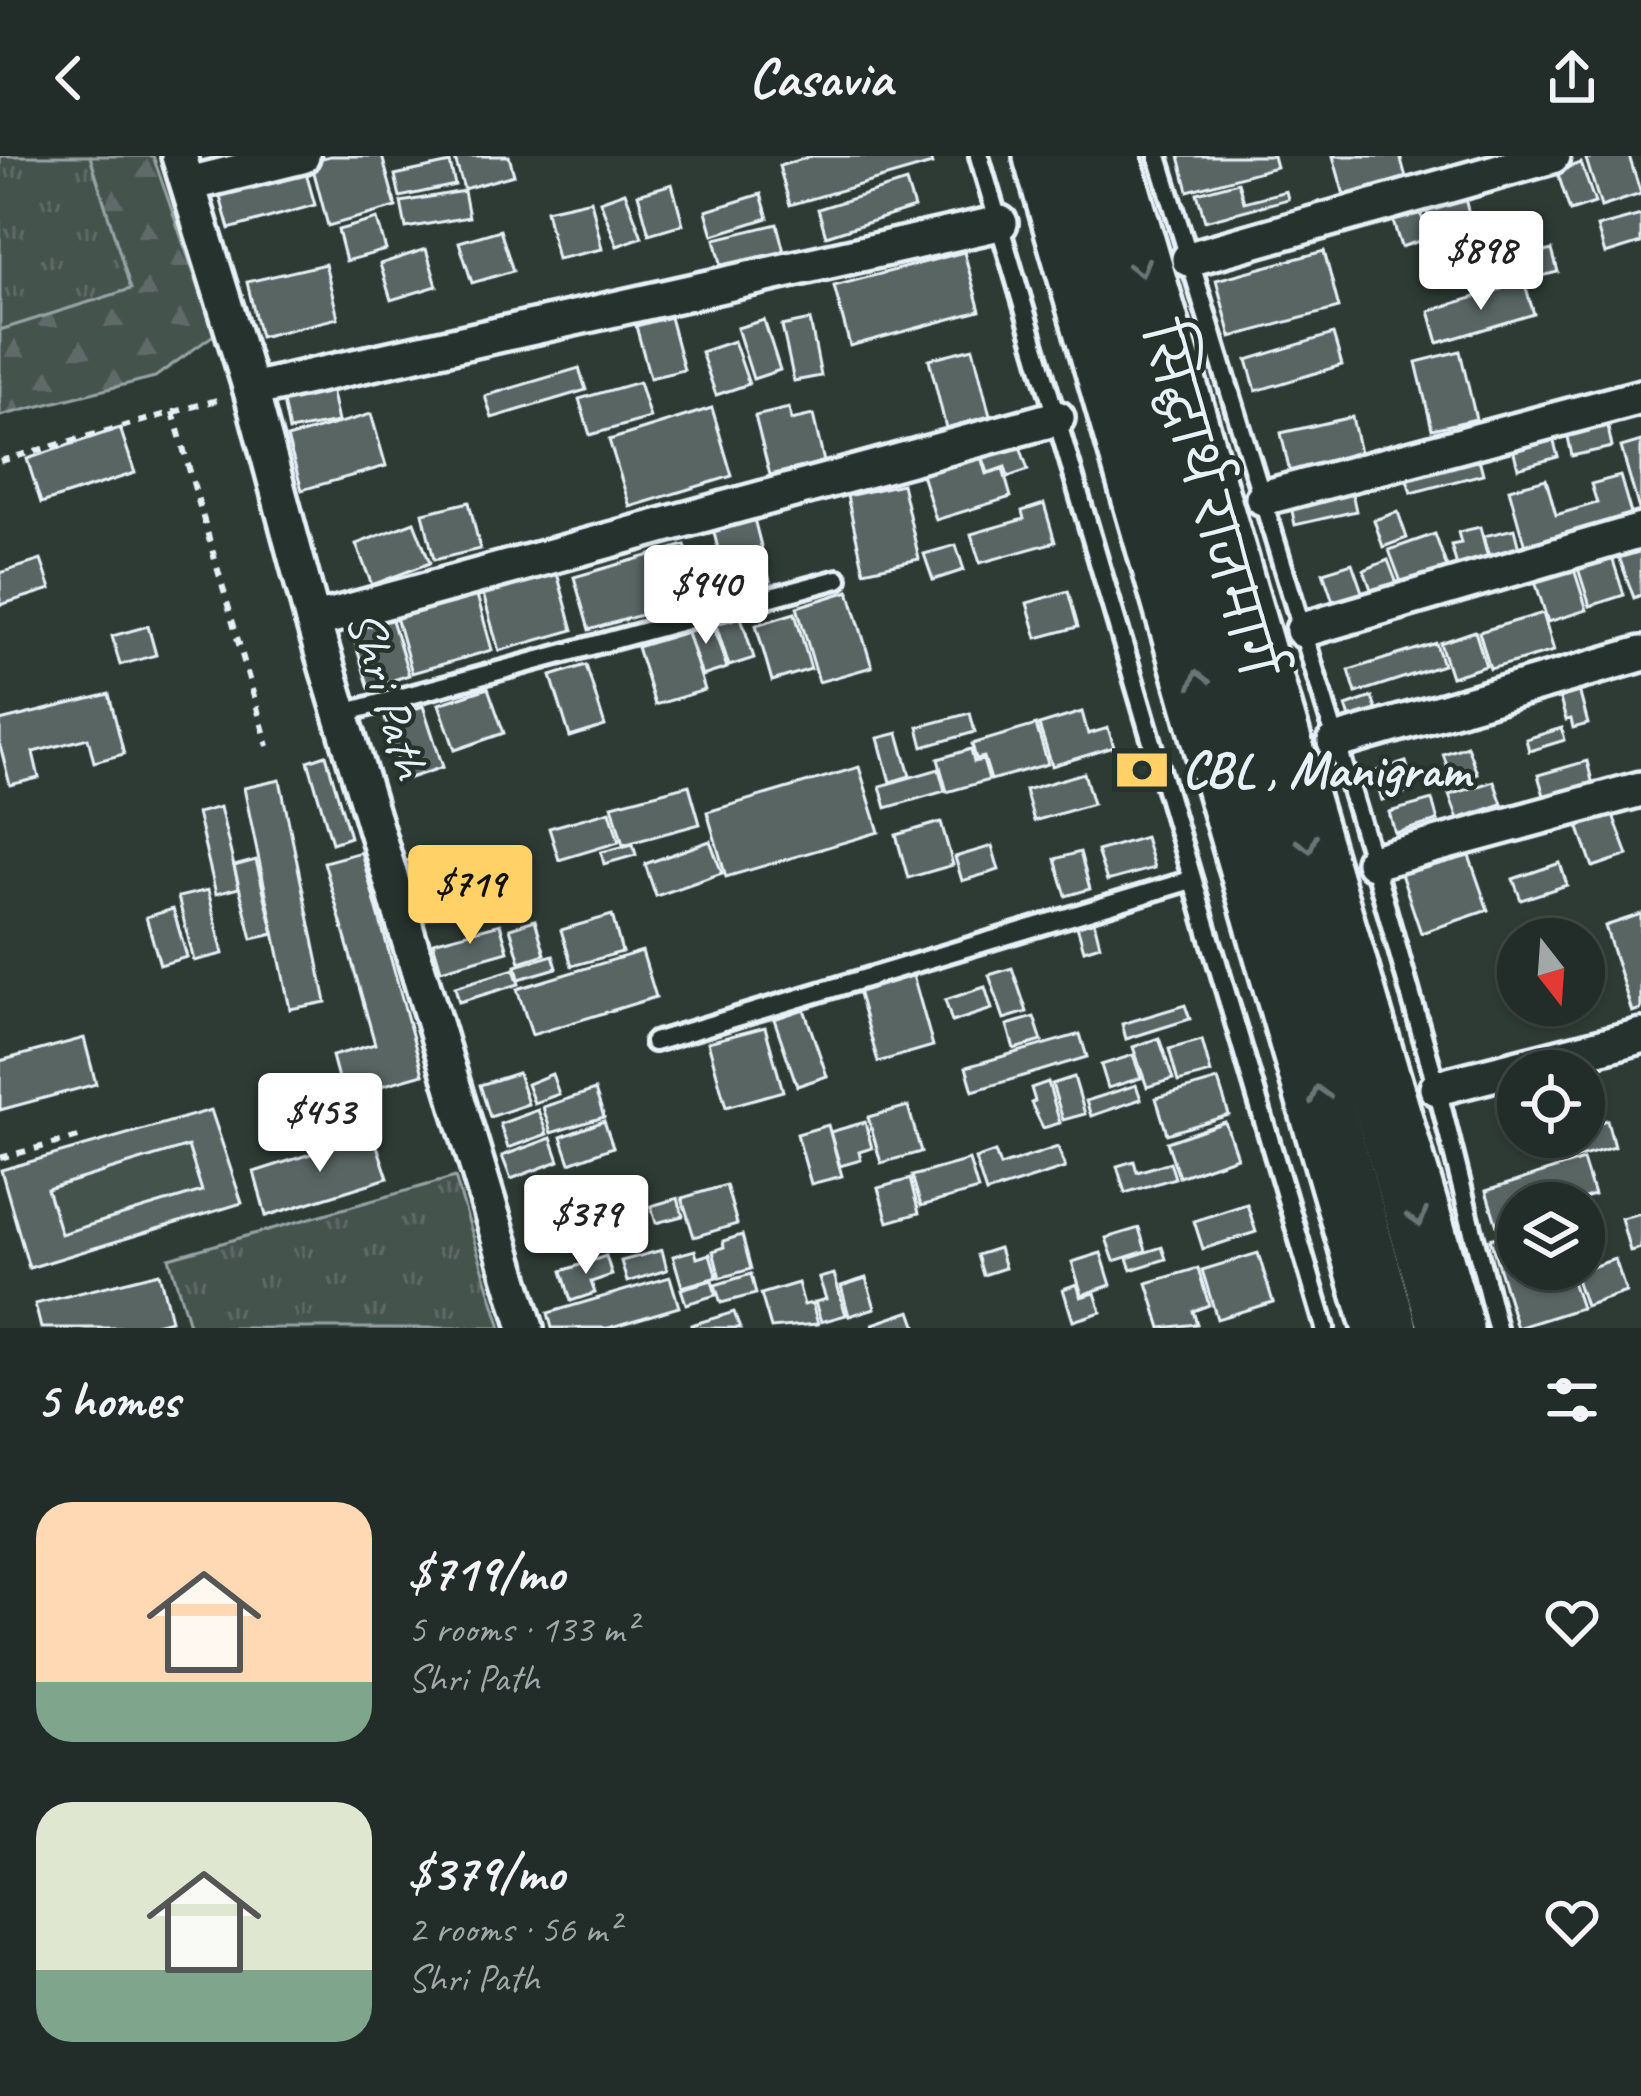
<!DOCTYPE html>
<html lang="en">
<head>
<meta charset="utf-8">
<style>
	body { margin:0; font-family:Caveat,"Playpen Sans Deva",sans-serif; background:#2a3430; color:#f1f3f6; height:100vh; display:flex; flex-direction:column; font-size:45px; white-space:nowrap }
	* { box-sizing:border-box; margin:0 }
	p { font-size:39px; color:#a2a7a8 }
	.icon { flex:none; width:66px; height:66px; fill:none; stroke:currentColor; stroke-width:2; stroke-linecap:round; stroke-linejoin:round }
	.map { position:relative; height:1172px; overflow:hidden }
	.drawer { display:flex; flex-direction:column; background:#222c28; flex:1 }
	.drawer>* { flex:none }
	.needle { width:78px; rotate:163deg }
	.controls { position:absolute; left:1497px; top:762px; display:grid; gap:24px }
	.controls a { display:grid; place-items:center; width:108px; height:108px; border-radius:50%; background:#222c28; box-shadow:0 3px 9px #0004,0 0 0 3px #3f4845; font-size:60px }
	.price { position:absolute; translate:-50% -102px; padding:0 27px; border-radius:12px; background:#fff; color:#222; font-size:39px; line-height:78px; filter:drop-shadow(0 3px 6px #0008) }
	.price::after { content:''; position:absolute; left:50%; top:72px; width:36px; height:27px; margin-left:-18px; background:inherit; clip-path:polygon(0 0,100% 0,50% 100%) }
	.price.on { background:#ffd166; color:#111 }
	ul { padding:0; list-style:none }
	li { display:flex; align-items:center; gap:36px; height:300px; padding:0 36px }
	li span { display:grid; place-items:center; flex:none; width:336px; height:240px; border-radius:36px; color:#555 }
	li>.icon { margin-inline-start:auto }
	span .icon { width:144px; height:144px; fill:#fffc; stroke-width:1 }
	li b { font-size:51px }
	h2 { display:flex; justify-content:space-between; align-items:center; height:144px; padding:0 36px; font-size:51px }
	header { display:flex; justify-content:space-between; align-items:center; height:156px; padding:0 36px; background:#222c28; font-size:54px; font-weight:800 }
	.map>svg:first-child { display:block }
	.grass { fill:url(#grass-tufts); stroke:#96a2a3; stroke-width:3 }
	.forest { fill:url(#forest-firs); stroke:#96a2a3; stroke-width:3 }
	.garden { fill:#45524e; stroke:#96a2a3; stroke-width:3 }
	.building { fill:#596563; stroke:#e8f1f8; stroke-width:3; fill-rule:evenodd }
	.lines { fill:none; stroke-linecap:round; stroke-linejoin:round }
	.lane-casing { stroke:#e8f1f8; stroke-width:26 }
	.street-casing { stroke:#e8f1f8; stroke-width:42 }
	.highway-casing { stroke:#e8f1f8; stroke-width:72 }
	.path { stroke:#e8f1f8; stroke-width:6; stroke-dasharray:9 9; stroke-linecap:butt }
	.lane { stroke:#26332d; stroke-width:16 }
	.street { stroke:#26332d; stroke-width:33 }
	.highway { stroke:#26332d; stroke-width:63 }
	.oneway { stroke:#6a7674 }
	.labels { text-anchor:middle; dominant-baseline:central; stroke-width:9; stroke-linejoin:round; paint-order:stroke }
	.street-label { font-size:51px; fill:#e8f1f8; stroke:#26332d }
	.poi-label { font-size:51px; font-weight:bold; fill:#e8f1f8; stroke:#26332d; text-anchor:start }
</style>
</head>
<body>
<header><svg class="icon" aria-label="back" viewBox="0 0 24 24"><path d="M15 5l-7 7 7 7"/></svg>Casavia<svg class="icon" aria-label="share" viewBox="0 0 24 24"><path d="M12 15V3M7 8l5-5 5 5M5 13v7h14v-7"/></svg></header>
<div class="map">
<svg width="1641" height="1172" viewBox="0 0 1641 1172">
	<defs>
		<pattern id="grass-tufts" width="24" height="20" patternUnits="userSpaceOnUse" patternTransform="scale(3)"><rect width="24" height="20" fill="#45524e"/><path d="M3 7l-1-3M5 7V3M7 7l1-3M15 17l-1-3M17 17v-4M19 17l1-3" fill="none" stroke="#606b68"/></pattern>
		<pattern id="forest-firs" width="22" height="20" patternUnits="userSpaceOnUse" patternTransform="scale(3)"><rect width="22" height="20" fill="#45524e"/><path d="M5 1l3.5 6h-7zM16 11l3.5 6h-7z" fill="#606b68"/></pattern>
	</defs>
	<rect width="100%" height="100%" fill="#2e3b35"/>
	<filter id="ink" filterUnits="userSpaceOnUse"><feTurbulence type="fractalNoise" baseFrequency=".00833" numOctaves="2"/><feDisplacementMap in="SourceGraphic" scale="24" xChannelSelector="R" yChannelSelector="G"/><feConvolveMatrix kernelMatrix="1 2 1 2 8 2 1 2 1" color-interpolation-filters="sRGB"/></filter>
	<g filter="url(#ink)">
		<!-- grass -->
		<g class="grass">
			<polygon points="0,0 90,0 131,133 0,174"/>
			<polygon points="455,1021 501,1172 190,1172 169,1102"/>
		</g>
		<!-- forest -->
		<polygon class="forest" points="90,0 153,0 215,178 155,221 0,260 0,174 131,133"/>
		<!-- garden -->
		<polygon class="garden" points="188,990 202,1035 61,1078 47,1033"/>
		<!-- building -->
		<g class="building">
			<polygon points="330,0 382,0 396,51 328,70 311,5"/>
			<polygon points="454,0 509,0 514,19 464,33"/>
			<polygon points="813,0 929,0 932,8 790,49 779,10"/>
			<polygon points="1179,0 1273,0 1276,11 1188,35"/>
			<polygon points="1333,0 1400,0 1407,25 1345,43"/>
			<polygon points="1596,0 1629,0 1641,38 1601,51 1586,3"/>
			<polygon points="303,6 315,49 229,73 217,30"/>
			<polygon points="450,7 455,29 400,41 395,19"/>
			<polygon points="1581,7 1595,47 1570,55 1557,15"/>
			<polygon points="906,26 914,52 826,80 818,53"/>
			<polygon points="1238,26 1244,46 1286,35 1288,43 1205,65 1197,37"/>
			<polygon points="672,28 683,68 649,78 638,38"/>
			<polygon points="464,35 469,61 406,72 401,46"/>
			<polygon points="625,36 642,81 617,90 600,45"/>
			<polygon points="761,38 768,62 713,79 706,55"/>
			<polygon points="1465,42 1473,76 1434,85 1426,51"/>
			<polygon points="591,44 602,93 557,103 546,54"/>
			<polygon points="1418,50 1429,82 1401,91 1391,59"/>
			<polygon points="1641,59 1641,87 1605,98 1597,71"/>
			<polygon points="377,63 386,94 346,105 338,74"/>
			<polygon points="1525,63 1531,89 1492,97 1487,71"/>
			<polygon points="777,68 785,100 723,115 715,83"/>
			<polygon points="500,74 513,115 472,127 459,86"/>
			<polygon points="426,93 437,130 391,144 380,108"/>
			<polygon points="1552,94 1558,116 1504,129 1498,107"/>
			<polygon points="1324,95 1339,152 1231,181 1216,124"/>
			<polygon points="964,96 980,155 850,190 834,130"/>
			<polygon points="325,108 338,162 260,181 247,126"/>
			<polygon points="1524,126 1534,158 1438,187 1429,155"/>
			<polygon points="670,161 684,214 650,222 636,170"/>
			<polygon points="764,164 780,214 753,223 737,172"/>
			<polygon points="810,164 821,220 794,225 782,170"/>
			<polygon points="1333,178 1342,209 1256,235 1247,204"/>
			<polygon points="734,185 749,228 716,239 701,196"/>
			<polygon points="973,192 990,260 946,272 929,203"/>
			<polygon points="1460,195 1476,263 1432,273 1416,206"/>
			<polygon points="579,212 586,234 492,262 485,240"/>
			<polygon points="639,226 650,262 590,279 579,243"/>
			<polygon points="331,232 338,266 289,275 282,241"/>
			<polygon points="712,252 732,320 630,351 609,284"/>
			<polygon points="789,252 791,264 813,259 824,306 770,319 755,260"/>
			<polygon points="371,258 386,310 302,334 287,282"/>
			<polygon points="1352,261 1363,310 1292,326 1281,277"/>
			<polygon points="1607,267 1612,291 1572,300 1567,276"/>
			<polygon points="1550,270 1558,301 1518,312 1510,281"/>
			<polygon points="120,272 135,317 41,347 27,303"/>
			<polygon points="1641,285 1641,356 1640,357 1621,291"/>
			<polygon points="1020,290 1028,314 1008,321 1005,311 988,317 983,302"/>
			<polygon points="1476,291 1483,318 1411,337 1403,310"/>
			<polygon points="980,297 986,318 1003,313 1011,341 936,364 921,315"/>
			<polygon points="1620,320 1634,368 1527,398 1509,333 1546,323 1556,359 1597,347 1591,328"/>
			<polygon points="1350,327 1356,355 1295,369 1289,341"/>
			<polygon points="902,328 919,403 864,415 847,340"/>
			<polygon points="469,346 480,393 434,404 423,357"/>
			<polygon points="1044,348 1055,386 980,407 971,378 1024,363 1022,355"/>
			<polygon points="752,355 770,425 729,436 711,365"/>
			<polygon points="1398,356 1407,382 1383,391 1374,364"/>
			<polygon points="414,366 430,407 372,429 356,388"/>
			<polygon points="1480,371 1490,409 1459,417 1451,389 1461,387 1458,376"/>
			<polygon points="1514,373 1521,401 1491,408 1484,380"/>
			<polygon points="1435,378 1449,417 1404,434 1389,394"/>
			<polygon points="685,389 700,442 589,474 574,421"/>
			<polygon points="956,389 964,414 933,424 924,398"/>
			<polygon points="1641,393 1641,439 1634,442 1619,401"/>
			<polygon points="1610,395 1624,439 1590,450 1576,406"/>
			<polygon points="41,404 51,433 0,449 0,417"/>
			<polygon points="1388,404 1401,438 1376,447 1364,414"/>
			<polygon points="1352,407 1367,450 1338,460 1323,416"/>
			<polygon points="555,410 573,474 499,495 481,431"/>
			<polygon points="1574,413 1587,454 1548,466 1535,425"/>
			<polygon points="474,428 492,494 412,517 393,450"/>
			<polygon points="849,435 872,511 819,526 797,451"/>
			<polygon points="1068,435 1078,471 1037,482 1027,447"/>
			<polygon points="389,454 409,519 369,532 349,467"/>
			<polygon points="795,457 811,513 772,525 756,469"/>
			<polygon points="1543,457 1554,495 1490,513 1479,476"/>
			<polygon points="740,458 754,502 729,510 715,466"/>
			<polygon points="711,462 727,512 702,520 686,470"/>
			<polygon points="148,470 156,499 120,509 112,480"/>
			<polygon points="1475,475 1486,510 1451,521 1440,487"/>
			<polygon points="687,476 705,534 655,549 637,491"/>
			<polygon points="1436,487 1443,509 1356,537 1349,514"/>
			<polygon points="586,509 605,570 570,581 551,520"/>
			<polygon points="488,532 504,577 455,594 439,548"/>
			<polygon points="1579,534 1588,568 1573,572 1571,563 1566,564 1559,540"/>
			<polygon points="109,538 124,598 94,606 88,582 33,596 39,622 10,629 0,589 0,565"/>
			<polygon points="1372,541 1378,559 1352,568 1346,550"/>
			<polygon points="423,550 443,611 404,624 385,563"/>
			<polygon points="1082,556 1088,578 1108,572 1114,591 1052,610 1039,569"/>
			<polygon points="970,557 975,576 923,591 918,571"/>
			<polygon points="1036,569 1048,608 991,624 984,601 976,603 972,588"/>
			<polygon points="1562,572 1565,584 1529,595 1526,583"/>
			<polygon points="898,577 910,620 890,626 878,582"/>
			<polygon points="1467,590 1477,617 1453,625 1443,598"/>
			<polygon points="971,593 974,606 983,604 989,624 947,636 938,603"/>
			<polygon points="326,599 350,681 332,687 308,605"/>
			<polygon points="1587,605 1593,629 1545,643 1538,619"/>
			<polygon points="1406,606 1414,634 1382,644 1374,616"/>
			<polygon points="859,611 879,676 726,721 707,656"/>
			<polygon points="939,613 945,635 886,652 880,630"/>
			<polygon points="1084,617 1093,648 1034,665 1025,634"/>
			<polygon points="280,624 326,846 290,853 244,632"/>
			<polygon points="1494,625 1502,648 1458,663 1449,639"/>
			<polygon points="689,629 700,668 623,689 612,649"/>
			<polygon points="1432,644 1438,665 1395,677 1389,656"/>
			<polygon points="220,651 239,732 216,738 197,657"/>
			<polygon points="1611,654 1628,699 1593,711 1577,667"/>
			<polygon points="610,655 619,686 559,704 549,672"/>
			<polygon points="941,666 953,709 908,722 896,679"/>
			<polygon points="1145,681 1154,712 1107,725 1097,695"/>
			<polygon points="710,685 722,717 656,740 645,708"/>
			<polygon points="633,688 636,699 604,708 601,696"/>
			<polygon points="992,690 999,714 962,725 955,701"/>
			<polygon points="1466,691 1488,754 1421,777 1400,715"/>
			<polygon points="361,696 423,918 343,941 332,900 375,888 324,706"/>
			<polygon points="440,696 457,755 419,765 402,706"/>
			<polygon points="1080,696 1090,733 1066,740 1055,703"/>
			<polygon points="256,704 274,778 252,783 234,710"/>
			<polygon points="1560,707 1567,729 1521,744 1513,723"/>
			<polygon points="208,734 223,798 194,805 178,741"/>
			<polygon points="173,753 187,801 160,809 146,761"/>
			<polygon points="1641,758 1641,853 1632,856 1605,770"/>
			<polygon points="612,759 622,796 572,810 561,774"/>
			<polygon points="535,764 545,798 520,806 510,772"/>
			<polygon points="1094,765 1100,789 1084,794 1077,770"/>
			<polygon points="500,768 508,795 441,814 433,786"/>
			<polygon points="642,795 656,841 532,879 517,833"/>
			<polygon points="553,799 557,812 519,823 516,810"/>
			<polygon points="1012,812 1027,856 1004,863 989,819"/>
			<polygon points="514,813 519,828 459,846 455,831"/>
			<polygon points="912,816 933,890 878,906 857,831"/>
			<polygon points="985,831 992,853 952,866 945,844"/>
			<polygon points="1185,849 1190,863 1126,883 1122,868"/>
			<polygon points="804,853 827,920 797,930 774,863"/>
			<polygon points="1034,861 1042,885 1014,893 1007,869"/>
			<polygon points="765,871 783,935 726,951 708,886"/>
			<polygon points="1080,878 1087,901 973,935 966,911"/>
			<polygon points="84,882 96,928 0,954 0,905"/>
			<polygon points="1159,882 1173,923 1147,931 1133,891"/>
			<polygon points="1202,884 1211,917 1178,926 1169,893"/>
			<polygon points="1133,899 1141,922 1108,932 1101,909"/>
			<polygon points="518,917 528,948 490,961 480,929"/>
			<polygon points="552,918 559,938 534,947 527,928"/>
			<polygon points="1074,921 1085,958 1063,964 1052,928"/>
			<polygon points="1218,924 1229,959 1167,978 1156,942"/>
			<polygon points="1048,926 1060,967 1043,972 1031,947 1035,945 1031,932"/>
			<polygon points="1136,929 1141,943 1091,960 1086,945"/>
			<polygon points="595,934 604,961 551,977 543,951"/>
			<polygon points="908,950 921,996 881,1007 868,961"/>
			<path d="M211 954 242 1047 29 1112 1 1014ZM188 990 202 1035 61 1078 47 1033Z"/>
			<polygon points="538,954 547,978 508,992 500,968"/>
			<polygon points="1607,964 1614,991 1559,1007 1552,981 1584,981 1584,971"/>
			<polygon points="604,965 613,991 570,1007 561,981"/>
			<polygon points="865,966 872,992 859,996 861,1004 840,1010 830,976"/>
			<polygon points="1225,966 1237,1001 1179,1021 1167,986"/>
			<polygon points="828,969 842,1020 811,1028 797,978"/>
			<polygon points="373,978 388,1022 266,1060 254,1016"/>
			<polygon points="551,982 559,1005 511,1023 502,1000"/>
			<polygon points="1058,991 1065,1012 986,1037 975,1003 995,996 1000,1010"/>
			<polygon points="969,1004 978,1034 921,1050 912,1020"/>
			<polygon points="1583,1004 1594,1039 1569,1047 1518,1047 1518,1063 1497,1070 1486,1035"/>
			<polygon points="1134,1005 1137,1016 1170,1006 1175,1022 1125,1037 1117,1010"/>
			<polygon points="910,1023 919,1057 888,1066 878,1032"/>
			<polygon points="726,1029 737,1068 694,1081 682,1042"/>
			<polygon points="678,1042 683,1060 656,1067 651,1050"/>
			<polygon points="1247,1048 1256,1076 1203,1093 1194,1065"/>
			<polygon points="1641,1057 1641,1092 1630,1095 1621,1062"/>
			<polygon points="1139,1072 1146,1095 1114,1105 1106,1082"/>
			<polygon points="1518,1074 1518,1113 1568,1113 1581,1152 1517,1172 1490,1083"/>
			<polygon points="742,1079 751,1113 720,1122 713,1095 724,1091 723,1085"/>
			<polygon points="1162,1091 1166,1103 1131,1114 1127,1102"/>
			<polygon points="999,1092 1005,1112 983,1119 977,1099"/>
			<polygon points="662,1094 667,1114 627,1126 621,1105"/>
			<polygon points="695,1094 697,1102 710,1098 717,1121 682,1131 673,1100"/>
			<polygon points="1101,1097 1111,1129 1082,1139 1072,1106"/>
			<polygon points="1258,1097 1273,1146 1217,1163 1202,1114"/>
			<polygon points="606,1100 612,1119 591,1126 595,1137 571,1145 562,1115"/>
			<polygon points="1615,1103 1626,1136 1585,1150 1574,1117"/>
			<polygon points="1198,1112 1209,1149 1193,1155 1197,1168 1161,1172 1147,1127"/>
			<polygon points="159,1117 171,1164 139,1172 41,1172 35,1148"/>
			<polygon points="751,1118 756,1138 721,1147 715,1129"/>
			<polygon points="834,1118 846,1159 821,1166 815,1146 826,1143 819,1122"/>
			<polygon points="670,1121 679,1151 608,1172 552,1172 548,1157"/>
			<polygon points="866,1122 875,1152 849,1160 841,1130"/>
			<polygon points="712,1124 716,1139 686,1148 681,1133"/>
			<polygon points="798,1127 804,1149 812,1147 818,1168 771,1172 761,1138"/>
			<polygon points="1077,1128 1081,1141 1095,1137 1101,1156 1073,1165 1063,1133"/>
			<polygon points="911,1155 917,1172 874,1172 873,1168"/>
			<polygon points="734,1156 740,1172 692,1172 691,1169"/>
		</g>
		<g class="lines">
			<!-- lane casing -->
			<g class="lane-casing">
				<g id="lane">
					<polyline points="979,0 1325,1172"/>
					<polyline points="1158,0 1373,706 1437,932 1497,1172"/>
					<polyline points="340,558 838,423"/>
					<polyline points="654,886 1191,724"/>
				</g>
			</g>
			<!-- street casing -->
			<g class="street-casing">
				<g id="street">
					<polyline points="179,0 251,234 313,465 526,1172"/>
					<polyline points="189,28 302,0"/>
					<polyline points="1189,103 1552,0"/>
					<polyline points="251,234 1000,67"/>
					<polyline points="1263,342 1641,241"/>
					<polyline points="313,465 1057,262"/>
					<polyline points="1303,474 1641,375"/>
					<polyline points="1335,586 1641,498"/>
					<polyline points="1373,706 1641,633"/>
					<polyline points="1437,932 1641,880"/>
				</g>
			</g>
			<!-- highway casing -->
			<g class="highway-casing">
				<g id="highway">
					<polyline points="1046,0 1385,1172"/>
					<polyline points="1107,0 1451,1172"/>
				</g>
			</g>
			<!-- path -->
			<g class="path">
				<polyline points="173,256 268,590"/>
				<polyline points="0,305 224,242"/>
				<polyline points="0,1002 79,981"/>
			</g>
			<!-- lane -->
			<use href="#lane" class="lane"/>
			<!-- street -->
			<use href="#street" class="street"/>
			<!-- highway -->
			<use href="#highway" class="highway"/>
		</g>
		<!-- one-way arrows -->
		<defs><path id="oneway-chevron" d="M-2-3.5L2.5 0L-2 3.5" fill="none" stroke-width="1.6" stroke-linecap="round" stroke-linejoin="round" transform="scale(3)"/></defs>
		<g class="oneway">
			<use href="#oneway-chevron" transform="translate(1140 112) rotate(74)"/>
			<use href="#oneway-chevron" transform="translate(1198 523) rotate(-106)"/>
			<use href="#oneway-chevron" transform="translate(1308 688) rotate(74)"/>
			<use href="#oneway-chevron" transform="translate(1319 938) rotate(-106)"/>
			<use href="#oneway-chevron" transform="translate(1418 1062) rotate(73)"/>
		</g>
	</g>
	<!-- icons -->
	<defs>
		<g id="bank-bare" transform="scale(4.14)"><path d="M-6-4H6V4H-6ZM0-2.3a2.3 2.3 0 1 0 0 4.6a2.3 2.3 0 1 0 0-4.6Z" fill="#ffd166" stroke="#26332d" stroke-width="2.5" paint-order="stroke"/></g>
	</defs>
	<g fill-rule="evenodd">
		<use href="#bank-bare" x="1142" y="614"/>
	</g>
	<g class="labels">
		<!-- street labels -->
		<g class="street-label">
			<text transform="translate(1208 344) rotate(74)">सिद्धार्थ राजमार्ग</text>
			<text transform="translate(388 538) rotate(73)">Shri Path</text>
		</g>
		<!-- poi labels -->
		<g class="poi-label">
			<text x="1182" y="614">CBL , Manigram</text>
		</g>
	</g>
</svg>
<div class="controls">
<a><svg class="needle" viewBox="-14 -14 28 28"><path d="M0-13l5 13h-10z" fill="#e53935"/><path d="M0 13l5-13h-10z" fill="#a2a7a8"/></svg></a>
<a><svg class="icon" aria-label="locate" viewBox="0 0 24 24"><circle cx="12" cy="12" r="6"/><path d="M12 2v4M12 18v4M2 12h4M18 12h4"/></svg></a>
<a><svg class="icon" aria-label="layers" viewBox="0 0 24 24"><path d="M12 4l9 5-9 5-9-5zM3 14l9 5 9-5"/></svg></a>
</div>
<b class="price" style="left:1481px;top:157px">$898</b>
<b class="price" style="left:706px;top:491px">$940</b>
<b class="price on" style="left:470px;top:791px">$719</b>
<b class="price" style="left:320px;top:1019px">$453</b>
<b class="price" style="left:586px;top:1121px">$379</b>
</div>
<section class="drawer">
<h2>5 homes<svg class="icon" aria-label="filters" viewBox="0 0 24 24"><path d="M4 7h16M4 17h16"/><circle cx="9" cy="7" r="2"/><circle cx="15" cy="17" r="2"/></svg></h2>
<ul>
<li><span style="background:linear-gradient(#ffd9b3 75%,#7fa58c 0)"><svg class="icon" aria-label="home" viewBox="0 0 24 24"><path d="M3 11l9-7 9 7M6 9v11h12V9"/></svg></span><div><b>$719/mo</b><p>5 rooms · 133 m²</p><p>Shri Path</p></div><svg class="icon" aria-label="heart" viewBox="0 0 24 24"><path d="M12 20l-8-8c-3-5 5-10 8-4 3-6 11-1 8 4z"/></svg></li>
<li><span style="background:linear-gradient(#dfe7d0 70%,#7fa58c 0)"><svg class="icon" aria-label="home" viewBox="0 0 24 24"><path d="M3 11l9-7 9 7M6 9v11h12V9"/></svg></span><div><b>$379/mo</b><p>2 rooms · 56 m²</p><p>Shri Path</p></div><svg class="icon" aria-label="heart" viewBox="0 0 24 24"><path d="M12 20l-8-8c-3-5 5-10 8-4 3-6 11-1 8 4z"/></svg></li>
</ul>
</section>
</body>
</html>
